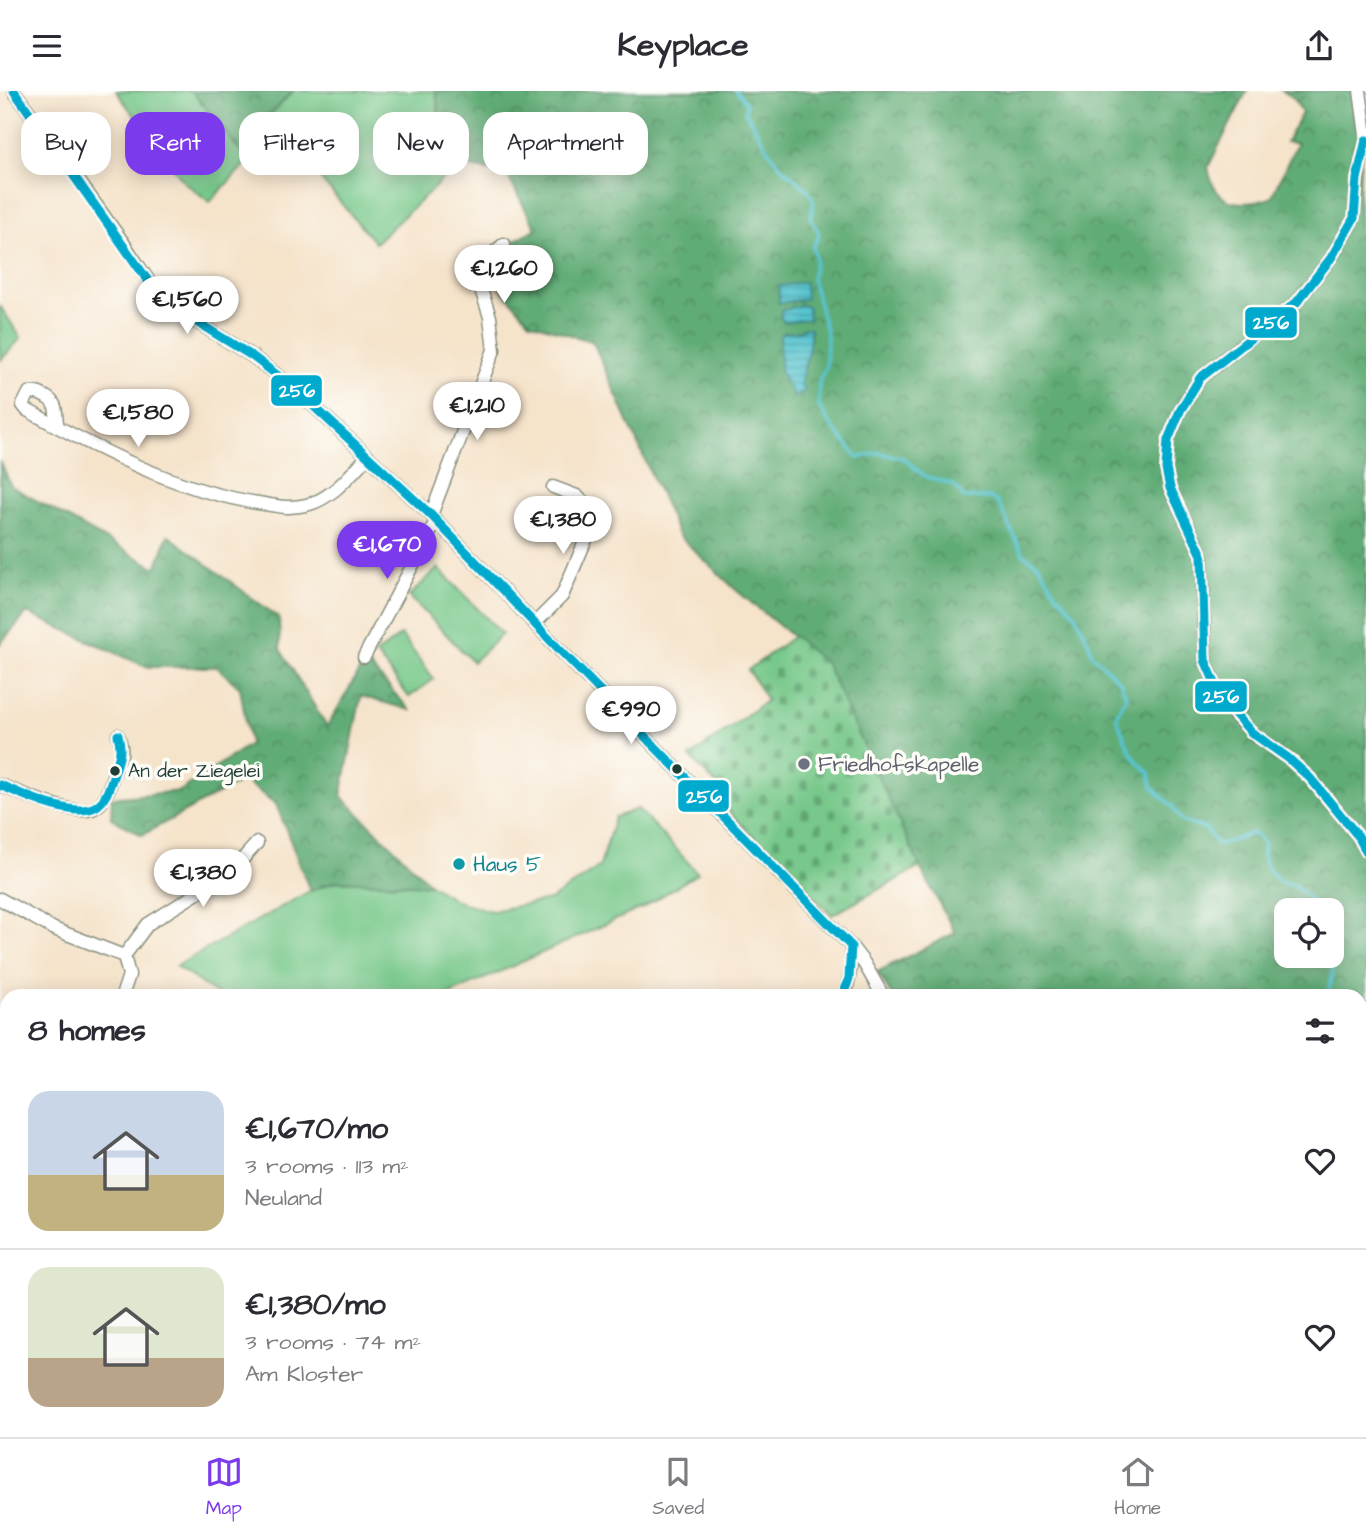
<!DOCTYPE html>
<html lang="en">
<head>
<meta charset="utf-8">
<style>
	body { margin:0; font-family:"Architects Daughter",sans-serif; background:#f7f7f7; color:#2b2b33; height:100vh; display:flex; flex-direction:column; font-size:26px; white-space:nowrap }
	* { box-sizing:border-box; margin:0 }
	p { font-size:23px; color:#7c7c81 }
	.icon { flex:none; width:38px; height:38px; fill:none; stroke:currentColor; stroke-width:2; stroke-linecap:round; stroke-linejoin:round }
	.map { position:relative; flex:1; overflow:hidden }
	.sheet { position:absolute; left:0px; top:898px; width:1367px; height:450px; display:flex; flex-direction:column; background:#fff; border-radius:21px 21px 0 0; box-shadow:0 4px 18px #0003 }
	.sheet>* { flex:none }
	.top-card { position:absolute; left:21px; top:21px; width:700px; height:63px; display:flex; gap:14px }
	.controls { position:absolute; left:1274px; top:807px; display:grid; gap:14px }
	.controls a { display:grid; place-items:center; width:70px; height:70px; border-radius:14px; background:#fff; box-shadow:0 4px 18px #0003; font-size:35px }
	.price { position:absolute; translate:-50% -60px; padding:0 16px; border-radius:24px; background:#fff; color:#222; font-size:23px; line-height:46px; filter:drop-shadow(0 2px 4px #0008) }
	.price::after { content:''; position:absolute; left:50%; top:42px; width:21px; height:16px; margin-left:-10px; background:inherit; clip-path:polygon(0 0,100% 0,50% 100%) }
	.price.selected { background:#7c3aed; color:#fff }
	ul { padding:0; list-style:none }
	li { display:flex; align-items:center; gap:21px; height:175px; padding:0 28px }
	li+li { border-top:2px solid #e1e1e2 }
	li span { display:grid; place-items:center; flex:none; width:196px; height:140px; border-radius:21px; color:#555 }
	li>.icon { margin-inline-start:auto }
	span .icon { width:84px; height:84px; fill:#fffc; stroke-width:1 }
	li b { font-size:30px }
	h2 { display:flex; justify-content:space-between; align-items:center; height:84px; padding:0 28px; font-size:30px }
	.chip { padding:0 24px; border-radius:21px; background:#fff; box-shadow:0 4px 18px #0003; font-size:24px; line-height:63px }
	.chip.selected { background:#7c3aed; color:#fff }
	header { display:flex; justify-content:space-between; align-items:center; height:91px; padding:0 28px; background:#fff; font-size:32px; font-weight:700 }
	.menu { display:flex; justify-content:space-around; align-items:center; height:98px; border-top:2px solid #e1e1e2; background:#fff; font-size:19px; color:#7c7c81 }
	.menu a { display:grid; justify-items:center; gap:4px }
	.menu .selected { color:#7c3aed }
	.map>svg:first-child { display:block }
	.grass { fill:#77c88a; stroke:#4b825f; stroke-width:2 }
	.forest { fill:url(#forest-crowns); stroke:#407455; stroke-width:2; fill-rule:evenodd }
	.cemetery { fill:url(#cemetery-stones); stroke:#4b825f; stroke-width:2 }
	.water { fill:url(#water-rules); stroke:#3c8182; stroke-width:2 }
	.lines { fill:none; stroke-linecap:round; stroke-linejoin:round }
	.stream { stroke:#58c5d0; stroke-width:3.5 }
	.minor-casing { stroke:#8a907f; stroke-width:15 }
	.tertiary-casing { stroke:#8a907f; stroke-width:18 }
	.minor { stroke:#fff; stroke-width:12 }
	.tertiary { stroke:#fff; stroke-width:16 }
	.bus-1-casing { stroke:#fdfcf7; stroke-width:14 }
	.bus-1 { stroke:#00a9ce; stroke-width:9 }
	.worship-dot { fill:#6b7280; stroke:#fdfcf7; stroke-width:2.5 }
	.bus-dot { fill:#1f3d34; stroke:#fdfcf7; stroke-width:2.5 }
	.culture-dot { fill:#0f9aa8; stroke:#fdfcf7; stroke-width:2.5 }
	.labels { text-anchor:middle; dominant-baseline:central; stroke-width:7; stroke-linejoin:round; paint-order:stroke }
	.bus-label { font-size:19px; fill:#1f3d34; stroke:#fdfcf7; text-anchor:start }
	.worship-label { font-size:21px; fill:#5b616d; stroke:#fdfcf7; text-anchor:start }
	.culture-label { font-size:21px; fill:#0d838f; stroke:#fdfcf7; text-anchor:start }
	.line-badge { stroke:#fdfcf7; stroke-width:2.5 }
	.badge-label { font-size:19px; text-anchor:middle; font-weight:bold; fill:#fff }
</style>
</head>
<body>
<header><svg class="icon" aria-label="menu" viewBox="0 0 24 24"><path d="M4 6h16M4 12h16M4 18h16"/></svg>Keyplace<svg class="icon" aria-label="share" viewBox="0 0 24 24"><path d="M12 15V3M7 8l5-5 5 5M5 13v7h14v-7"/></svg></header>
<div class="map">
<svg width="1366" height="1346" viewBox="0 0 1366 1346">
	<defs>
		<pattern id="forest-crowns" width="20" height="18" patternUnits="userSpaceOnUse" patternTransform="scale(1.75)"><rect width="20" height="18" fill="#61ac76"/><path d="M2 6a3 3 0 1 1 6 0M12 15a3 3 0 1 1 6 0" fill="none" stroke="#4f8d62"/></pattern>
		<pattern id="cemetery-stones" width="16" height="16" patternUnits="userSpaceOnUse" patternTransform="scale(1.75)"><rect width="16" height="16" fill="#77c88a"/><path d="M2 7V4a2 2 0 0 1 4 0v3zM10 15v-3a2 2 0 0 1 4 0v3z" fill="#61a472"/></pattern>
		<pattern id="water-rules" width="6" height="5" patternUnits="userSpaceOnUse" patternTransform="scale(1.75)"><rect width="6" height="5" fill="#58c5d0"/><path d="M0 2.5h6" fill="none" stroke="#48a1aa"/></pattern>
	</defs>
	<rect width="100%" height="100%" fill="#fdfcf7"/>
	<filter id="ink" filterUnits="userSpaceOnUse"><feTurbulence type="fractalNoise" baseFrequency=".0143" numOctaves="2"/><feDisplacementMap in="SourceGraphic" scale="14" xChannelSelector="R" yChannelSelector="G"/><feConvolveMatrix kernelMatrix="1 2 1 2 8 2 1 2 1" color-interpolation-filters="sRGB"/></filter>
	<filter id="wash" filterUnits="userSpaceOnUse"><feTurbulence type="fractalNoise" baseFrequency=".00686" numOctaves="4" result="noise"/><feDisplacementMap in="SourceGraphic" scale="28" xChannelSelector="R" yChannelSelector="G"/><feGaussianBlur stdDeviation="1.57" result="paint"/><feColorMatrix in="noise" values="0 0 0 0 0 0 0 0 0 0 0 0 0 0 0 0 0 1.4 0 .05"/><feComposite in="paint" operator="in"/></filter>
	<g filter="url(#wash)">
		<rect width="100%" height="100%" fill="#f5e3ca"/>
		<!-- grass -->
		<g class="grass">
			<polygon points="116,0 192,0 248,70 210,111 184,91"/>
			<polygon points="293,0 436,0 442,49 458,74 375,152 268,26"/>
			<polygon points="0,215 21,247 0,270"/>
			<polygon points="438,477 502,543 473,571 409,505"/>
			<polygon points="401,544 434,588 409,606 376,563"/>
			<polygon points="638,718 698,782 644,816 446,905 219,905 176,875 310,800 336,790 431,794 457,810 491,820 550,809 600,775 615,726"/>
		</g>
		<!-- forest -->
		<g class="forest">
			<polygon points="192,0 293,0 268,26 248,70"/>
			<path d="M436 0H1247L1208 76C1214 115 1238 117 1271 107L1297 52 1286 51 1302 22 1294 7 1282 0H1363L1359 109 1360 146 1366 158V1346H1269L1275 1341 1360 1340V905H892L877 881 955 842 920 776 826 573 736 499 678 444 593 251 530 231 476 169 536 138 506 82 458 74 442 49ZM810 237C812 257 803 274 801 294L784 241 798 242ZM1286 819H1332V864H1286Z"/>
			<polygon points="0,370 11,395 156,477 168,444 279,527 280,558 327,636 365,570 410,619 361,605 341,705 431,794 336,790 310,800 276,713 243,689 142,744 111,727 112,707 180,700 250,653 240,597 217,576 147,576 27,522 0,553"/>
			<polygon points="558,1340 561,1346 358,1346 353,1341"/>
		</g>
		<!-- cemetery -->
		<polygon class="cemetery" points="794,545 826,573 920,776 832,824 717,709 724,701 690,666 767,609 748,579"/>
		<!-- water -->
		<g class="water">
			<polygon points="805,191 806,208 779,212 779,195"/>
			<polygon points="801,214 808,216 809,228 784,231 781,227 781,220"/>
			<path d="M804 237H810C812 257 803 274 801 294L805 299 800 304 794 306 780 279V244C788 239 796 244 804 237Z"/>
		</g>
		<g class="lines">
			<!-- stream -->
			<g class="stream">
				<path d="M736 0 746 12 745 20 768 59 780 75 808 99 814 111 811 127 818 140 819 146 813 156 816 167 812 187 827 244 826 276 819 290V315L830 333 858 367 878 362 903 367 924 385 954 394 964 407H991L998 412 1023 463 1038 473 1056 502 1075 523 1088 550 1092 563 1121 592 1126 605 1116 625C1125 648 1129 666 1150 682L1152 696 1172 715 1182 730 1206 738 1217 753C1230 753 1241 745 1254 742L1264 752C1261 775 1268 780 1284 793H1293L1310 809 1309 819"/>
				<polyline points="1328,905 1336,857 1332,846"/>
				<polyline points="1360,1035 1366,1040"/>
			</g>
		</g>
	</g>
	<g filter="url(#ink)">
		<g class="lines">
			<!-- minor casing -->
			<g class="minor-casing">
				<g id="minor">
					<polyline points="14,0 124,153 158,204 177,219 252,265 294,297 431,424 554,553 851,855 864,872 883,905"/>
					<polyline points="1360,0 1366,44"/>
					<polyline points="1366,49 1357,88 1354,127 1331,167 1297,211 1200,287 1180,320 1168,349 1166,378 1170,397 1202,464 1205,569 1222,608 1235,625 1251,641 1288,667 1310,687 1358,745 1366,760"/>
					<path d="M58 336 27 319 23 314 29 302C37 301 40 303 46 306 60 314 54 323 58 336 122 370 187 401 258 412 274 415 289 418 306 414 332 408 350 384 368 365"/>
					<polyline points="431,424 494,259 490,226 477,186 481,173 504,153"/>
					<polyline points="535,532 562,505 589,441 584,412 577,405 553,396"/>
					<polyline points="364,566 436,430"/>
					<path d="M0 694C19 702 77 727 94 717 106 711 109 697 113 685 120 666 125 664 118 644"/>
					<polyline points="0,808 54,838 124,865 129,884 122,905"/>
					<polyline points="124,865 148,833 231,781 257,752"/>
					<path d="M843 905C851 891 851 871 851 855"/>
					<path d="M1366 919C1362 943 1358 966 1366 990"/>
					<polyline points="0,1011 7,1017"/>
					<polyline points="0,1087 7,1079"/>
					<polyline points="248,1340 253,1346"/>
					<polyline points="719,1340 721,1346"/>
					<polyline points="264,1346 266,1344"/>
				</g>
			</g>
			<!-- tertiary casing -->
			<g class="tertiary-casing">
				<g id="tertiary">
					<polyline points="0,1137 7,1141"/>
					<polyline points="496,1340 500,1346"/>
					<polyline points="1167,1340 1168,1346"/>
					<polyline points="805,1346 825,1340"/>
				</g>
			</g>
			<!-- minor -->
			<use href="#minor" class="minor"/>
			<!-- tertiary -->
			<use href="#tertiary" class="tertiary"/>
			<!-- bus-1 casing -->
			<g class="bus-1-casing">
				<g id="bus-1">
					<polyline points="14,0 158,204 177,219 252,265 294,297 431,424 554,553 851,855 849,887 843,905"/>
					<polyline points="1366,49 1357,88 1354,127 1331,167 1297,211 1200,287 1180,320 1168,349 1166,378 1170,397 1202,464 1205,569 1222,608 1251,641 1288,667 1310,687 1358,745 1366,760"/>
					<path d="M0 694C21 703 78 730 98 714 107 707 109 696 113 686 118 670 123 661 118 644"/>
					<polyline points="1366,919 1361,963 1366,990"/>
				</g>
			</g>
			<!-- bus-1 -->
			<use href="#bus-1" class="bus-1"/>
		</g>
	</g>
	<!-- markers -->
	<circle class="worship-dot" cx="804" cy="673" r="7"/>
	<g class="bus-dot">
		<circle cx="677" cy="678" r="6"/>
		<circle cx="115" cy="680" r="6"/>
	</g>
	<circle class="culture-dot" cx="459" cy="773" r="7"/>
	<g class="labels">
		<!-- bus labels -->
		<g class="bus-label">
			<text x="128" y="680">An der Ziegelei</text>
		</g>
		<!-- worship labels -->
		<g class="worship-label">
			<text x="818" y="673">Friedhofskapelle</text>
		</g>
		<!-- culture labels -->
		<g class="culture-label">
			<text x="473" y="773">Haus 5</text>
		</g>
	</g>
	<g class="line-badge">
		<rect x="1244" y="215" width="54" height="33" rx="7" fill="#00a9ce"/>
		<rect x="270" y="283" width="53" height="33" rx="7" fill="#00a9ce"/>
		<rect x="1194" y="589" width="54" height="33" rx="7" fill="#00a9ce"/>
		<rect x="677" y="688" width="53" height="34" rx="7" fill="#00a9ce"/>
	</g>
	<g class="badge-label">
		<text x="1271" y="238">256</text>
		<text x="297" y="306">256</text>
		<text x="1221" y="612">256</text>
		<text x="704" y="712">256</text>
	</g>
</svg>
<div class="controls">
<a><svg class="icon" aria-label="locate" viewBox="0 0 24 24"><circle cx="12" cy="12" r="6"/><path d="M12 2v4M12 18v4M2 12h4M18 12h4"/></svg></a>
</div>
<b class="price" style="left:504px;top:214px">€1,260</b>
<b class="price" style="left:187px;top:245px">€1,560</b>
<b class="price" style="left:477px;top:351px">€1,210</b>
<b class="price" style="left:138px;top:358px">€1,580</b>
<b class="price" style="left:563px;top:465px">€1,380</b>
<b class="price selected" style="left:387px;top:490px">€1,670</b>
<b class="price" style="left:631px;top:655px">€990</b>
<b class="price" style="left:203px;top:818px">€1,380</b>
<div class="top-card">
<a class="chip">Buy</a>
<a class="chip selected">Rent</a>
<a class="chip">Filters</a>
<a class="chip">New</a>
<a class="chip">Apartment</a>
</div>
<section class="sheet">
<h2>8 homes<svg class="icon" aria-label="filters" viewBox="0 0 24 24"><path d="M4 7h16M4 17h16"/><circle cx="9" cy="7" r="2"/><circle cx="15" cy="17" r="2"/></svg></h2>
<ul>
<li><span style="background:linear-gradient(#c9d6e8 60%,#c2b280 0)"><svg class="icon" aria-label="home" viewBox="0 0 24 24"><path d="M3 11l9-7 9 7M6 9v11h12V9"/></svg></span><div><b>€1,670/mo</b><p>3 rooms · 113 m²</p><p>Neuland</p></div><svg class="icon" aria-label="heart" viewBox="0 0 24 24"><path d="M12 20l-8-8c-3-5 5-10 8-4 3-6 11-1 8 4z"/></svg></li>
<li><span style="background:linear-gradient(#dfe7d0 65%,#b9a48a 0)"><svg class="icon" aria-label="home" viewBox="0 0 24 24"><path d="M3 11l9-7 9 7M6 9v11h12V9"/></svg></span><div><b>€1,380/mo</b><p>3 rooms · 74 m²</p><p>Am Kloster</p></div><svg class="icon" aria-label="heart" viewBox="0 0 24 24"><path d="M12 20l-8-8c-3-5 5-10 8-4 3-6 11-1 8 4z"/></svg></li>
</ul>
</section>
</div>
<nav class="menu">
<a class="selected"><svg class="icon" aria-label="map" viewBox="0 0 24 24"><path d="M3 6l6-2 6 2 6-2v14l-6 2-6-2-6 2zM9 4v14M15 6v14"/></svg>Map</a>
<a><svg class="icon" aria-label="saved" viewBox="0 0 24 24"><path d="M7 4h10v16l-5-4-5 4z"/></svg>Saved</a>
<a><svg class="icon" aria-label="home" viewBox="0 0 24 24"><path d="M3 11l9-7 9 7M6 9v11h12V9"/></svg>Home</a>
</nav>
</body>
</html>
